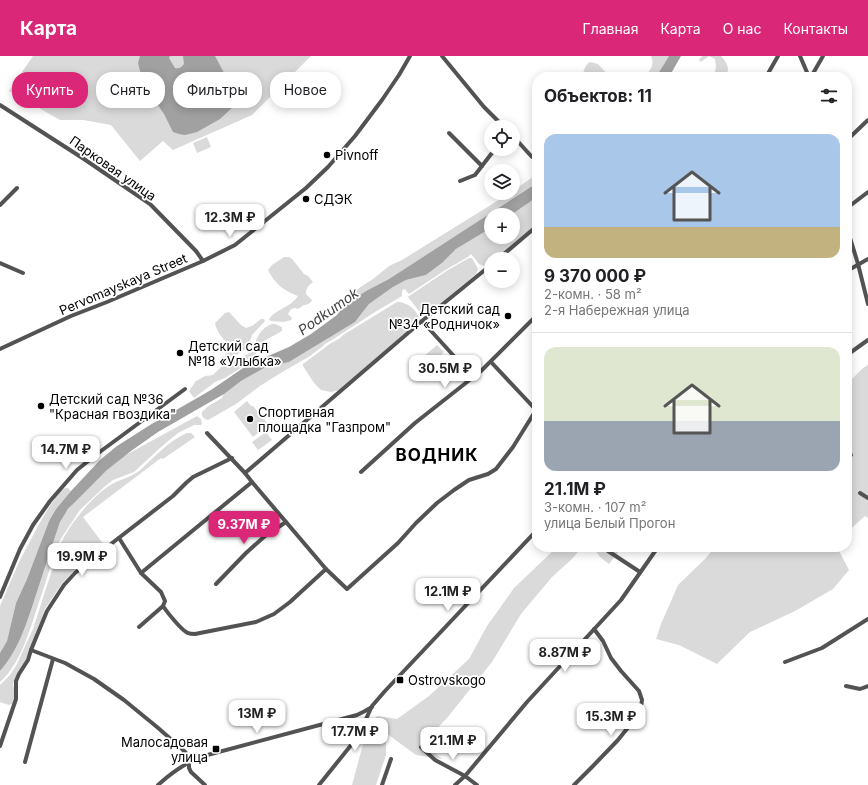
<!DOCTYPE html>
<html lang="ru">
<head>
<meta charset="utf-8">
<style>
	body { margin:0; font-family:Inter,sans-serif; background:#f2f2f2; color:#202124; height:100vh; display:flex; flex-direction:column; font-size:15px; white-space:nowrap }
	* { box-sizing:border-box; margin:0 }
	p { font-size:13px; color:#757577 }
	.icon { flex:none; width:22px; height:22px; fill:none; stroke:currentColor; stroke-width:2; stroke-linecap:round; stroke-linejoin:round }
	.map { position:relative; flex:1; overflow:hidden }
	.details { position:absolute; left:532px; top:16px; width:320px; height:480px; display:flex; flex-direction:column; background:#fff; border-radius:16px; box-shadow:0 2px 10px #0003 }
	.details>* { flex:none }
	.banner { position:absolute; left:12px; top:16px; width:380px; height:36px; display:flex; gap:8px }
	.controls { position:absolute; left:484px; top:64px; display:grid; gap:8px }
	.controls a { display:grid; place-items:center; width:36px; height:36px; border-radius:50%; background:#fff; box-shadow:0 2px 10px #0003; font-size:20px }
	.price { position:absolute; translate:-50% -34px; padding:0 9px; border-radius:8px; background:#fff; color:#222; font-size:13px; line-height:26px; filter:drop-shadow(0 1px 2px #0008) }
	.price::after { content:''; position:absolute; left:50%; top:24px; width:12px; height:9px; margin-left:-6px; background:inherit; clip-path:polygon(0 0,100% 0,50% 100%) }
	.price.current { background:#db2777; color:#fff }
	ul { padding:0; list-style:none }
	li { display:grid; align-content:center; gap:8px; height:212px; padding:0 12px }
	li+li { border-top:1px solid #e0e0e0 }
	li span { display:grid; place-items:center; height:124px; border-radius:12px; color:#555 }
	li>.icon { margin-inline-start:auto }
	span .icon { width:72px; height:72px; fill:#fffc; stroke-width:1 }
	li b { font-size:17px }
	h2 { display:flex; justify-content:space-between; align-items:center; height:48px; padding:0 12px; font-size:17px }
	.pill { padding:0 14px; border-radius:16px; background:#fff; box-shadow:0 2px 10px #0003; font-size:14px; line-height:36px }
	.pill.current { background:#db2777; color:#fff }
	header { display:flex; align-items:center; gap:24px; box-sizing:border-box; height:56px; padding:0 20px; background:#db2777; color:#fff }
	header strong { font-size:19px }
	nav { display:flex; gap:22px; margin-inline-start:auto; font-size:14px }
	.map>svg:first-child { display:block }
	.green { fill:#dadada }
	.water { fill:#a1a1a1 }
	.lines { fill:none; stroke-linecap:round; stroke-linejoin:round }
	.minor { stroke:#535353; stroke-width:4 }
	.poi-dot { fill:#000; stroke:#fff; stroke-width:1.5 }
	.labels { text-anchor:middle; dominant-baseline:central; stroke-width:3.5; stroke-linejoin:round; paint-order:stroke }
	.poi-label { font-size:13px; fill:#000; stroke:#fff; text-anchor:start }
	.street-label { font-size:13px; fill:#000; stroke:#fff }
	.water-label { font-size:14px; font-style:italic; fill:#424242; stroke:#fff }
	.district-label { font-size:17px; font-weight:bold; letter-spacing:1px; fill:#000; stroke:#fff }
</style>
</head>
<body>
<header>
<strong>Карта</strong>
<nav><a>Главная</a><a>Карта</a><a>О нас</a><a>Контакты</a></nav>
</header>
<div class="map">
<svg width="868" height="729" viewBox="0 0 868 729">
	<rect width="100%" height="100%" fill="#fff"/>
	<!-- green -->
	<g class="green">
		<polygon points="33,0 311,0 252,59 173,94 163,85 140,105 111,69 83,64 60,64 9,35"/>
		<path d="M651 0H669L656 21H644C650 15 655 9 651 0Z"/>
		<path d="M702 0H721C727 7 731 13 725 21H714L716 11 715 3 709 0 701 6 699 4Z"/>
		<path d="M590 6 598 8 610 21H582C584 16 584 9 590 6Z"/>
		<polygon points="207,81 211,91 197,97 193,87"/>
		<polygon points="537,119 537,127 389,223 366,235 352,244 355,236 359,232 373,223 389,210 402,204 510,137 513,137 513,135 534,120"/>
		<path d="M537 141V169L499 201 496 203H491V206L484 210 479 208 471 198 468 201 447 213 409 238 407 236 405 233H404L402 235V240L375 256 335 282 325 288 322 291 310 300 279 318 260 330 236 348 208 364C204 363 201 361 202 356L207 351 222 342 224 337 241 325 264 312 289 306 355 266 369 248 393 231 406 224 426 219 442 207 456 193 491 172V181H513V159H511Z"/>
		<path d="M284 201H289L292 203 304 218 308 220 313 226C309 229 306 232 306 238L312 244C311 247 307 249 304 249L298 253 295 252 291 253 288 258 292 262 291 264 284 266 271 265 269 264C272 257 279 255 285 251 290 249 295 244 298 240 284 235 275 228 268 214L272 209Z"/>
		<polygon points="469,202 472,202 478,213 476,218 429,257 424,259 422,259 408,241 409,240 448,214"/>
		<path d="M397 246C408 246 417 254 420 264L340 334 331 336 321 334 314 327 303 310V308C311 302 319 296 327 290 332 286 339 284 343 279Z"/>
		<path d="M229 256 241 269 246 272 252 270 261 263H264L265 265 252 279 248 292 238 298 228 302 225 301V298L230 296 231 291C225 285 216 276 215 267L225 257Z"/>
		<path d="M272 268H275L282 271V275L257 289H256L255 287C259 277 262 272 272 268Z"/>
		<polygon points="437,289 444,296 430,309 423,301"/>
		<polygon points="256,294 256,302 225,322 215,326 194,342 189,335 196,325 205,320 213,319 221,311"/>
		<polygon points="868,309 868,462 865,460 847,476 847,328 863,312"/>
		<polygon points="247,345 251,350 253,350 272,373 272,375 270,375 265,371 253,381 234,356"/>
		<path d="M197 360 201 363 202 368 201 369H194L178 377 161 391 134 416 113 424 103 432 80 454 62 481 58 488C51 508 45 529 38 549 30 574 20 609 0 626V615C19 594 27 566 36 539 44 514 52 490 60 466L64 459 74 446 107 414 124 400Z"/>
		<polygon points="266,376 272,384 258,394 252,386"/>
		<path d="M187 377H191L195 381 163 403 161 402 83 461 104 489 100 494 83 505 65 524 58 533 45 553 26 607 15 622 13 628 14 633 16 637 12 648 9 649 0 646V629L10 619 17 608 26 588 33 573 60 489C68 470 95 436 114 427 122 423 131 421 139 415 154 402 168 385 187 377Z"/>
		<polygon points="65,432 68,432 71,435 56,453 49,465 27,523 16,547 7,585 0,597 0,550 19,506 38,470 49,451 59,437"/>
		<polygon points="557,491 582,491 572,503 552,521 521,558 492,606 447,662 423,687 442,703 416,699 386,677 386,699 376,729 352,729 366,677 377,660 397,663 429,640 469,603 487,570 514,532"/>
		<polygon points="593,491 618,491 620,494 609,508 600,501"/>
		<polygon points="715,491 837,491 849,514 833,533 795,555 750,576 717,608 679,589 656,583 661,568 678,529 705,503"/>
	</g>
	<!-- water -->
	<g class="water">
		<path d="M140 0H170L169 2 175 12C179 13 181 12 184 8L183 0H215L238 43 234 50 220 63 213 67 197 76 185 79 179 78 173 76 164 58 143 27 138 7Z"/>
		<polygon points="669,0 681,0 669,21 656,21"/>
		<path d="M537 127V141L511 159H491V172L456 193 442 207 426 219 406 224 393 231 369 248 355 266 289 306 264 312 241 325 224 338 158 376 131 395 107 414 68 453 60 466C52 490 44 514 36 539 27 566 19 594 0 615V597L7 585 16 547 27 523 49 465 56 453 71 435 100 404 117 390 150 369 211 334 249 308 289 291 311 278 337 259 340 254 352 244 366 235 389 223Z"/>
	</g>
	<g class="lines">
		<!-- minor -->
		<g class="minor">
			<polyline points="442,0 484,51 504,71"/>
			<polyline points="800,0 809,21"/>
			<polyline points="766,21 778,0"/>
			<polyline points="811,21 823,0"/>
			<polyline points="0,49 84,103 150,148 196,195 203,205"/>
			<polyline points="449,77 482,110"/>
			<polyline points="513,80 532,101"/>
			<polyline points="847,84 868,64"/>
			<polyline points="460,125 475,119 495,93"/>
			<polyline points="0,149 17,132"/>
			<polyline points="847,152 868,136"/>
			<polyline points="847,172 858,208 868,248"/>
			<polyline points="498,203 537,170"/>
			<polyline points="0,207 23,217"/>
			<polyline points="847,215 868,203"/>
			<polyline points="422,265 473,321"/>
			<polyline points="0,293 71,260 107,246 203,205 235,189 250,177 306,132 328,111 355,80 382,44 399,19 410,0"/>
			<polyline points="847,299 868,284"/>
			<polyline points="491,306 537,355"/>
			<polyline points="207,377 245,417 252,426 326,513"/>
			<polyline points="847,393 851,399"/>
			<polyline points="361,416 415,367 481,315 537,259"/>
			<polyline points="245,417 422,265 491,209"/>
			<polyline points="860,437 868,442"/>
			<path d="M119 482 141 517 161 536 165 545 163 550C167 556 182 575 188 577 190 578 193 578 195 578L256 566 274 558 290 546 326 513 347 533 398 487 416 467 437 447 454 434 469 424 488 418 496 413 513 391 536 354"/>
			<polyline points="605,491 608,495 640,516"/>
			<polyline points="141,517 252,426"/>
			<polyline points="216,528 246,497 265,480 286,466"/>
			<polyline points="0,541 20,493 33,469 50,445 77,414 97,398 185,333"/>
			<polyline points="139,571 163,550"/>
			<polyline points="31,594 65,607 94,623 124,644 157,671 181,692 186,697 189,706 189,712 191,716 205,729"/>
			<polyline points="785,606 822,592 868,563"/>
			<polyline points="846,630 860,633 868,630"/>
			<polyline points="0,690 16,643 16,625 19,618 28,604 31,594 47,555 64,529 75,517 98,498 173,440 186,427 193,421 232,402"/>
			<polyline points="421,691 435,704 465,720 477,729"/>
			<polyline points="25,706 53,603"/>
			<path d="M158 729C171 717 184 708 200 701L357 659 365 655 372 651"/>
			<polyline points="319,729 356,683 360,676 372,650 385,635 537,474"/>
			<polyline points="382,729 391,703"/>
			<polyline points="455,729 465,720 527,646 621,544 658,491"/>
			<polyline points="574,729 592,711 618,684 638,659 641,651 642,644 639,635 621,615 611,602 603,585 594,573"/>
		</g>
	</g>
	<!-- markers -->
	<g class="poi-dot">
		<circle cx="327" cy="99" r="4"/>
		<circle cx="306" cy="143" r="4"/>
		<circle cx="508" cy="260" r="4"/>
		<circle cx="180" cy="297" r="4"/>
		<circle cx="41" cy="350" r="4"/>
		<circle cx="250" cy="363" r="4"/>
		<rect x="396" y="620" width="8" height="8" rx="2"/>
		<rect x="212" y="689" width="8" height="8" rx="2"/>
	</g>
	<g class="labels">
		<!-- poi labels -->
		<g class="poi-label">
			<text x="335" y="99">Pivnoff</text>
			<text x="314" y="143">СДЭК</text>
			<text x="500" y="253" text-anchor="end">Детский сад<tspan x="500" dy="15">№34 «Родничок»</tspan></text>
			<text x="188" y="290">Детский сад<tspan x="188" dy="15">№18 «Улыбка»</tspan></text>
			<text x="49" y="343">Детский сад №36<tspan x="49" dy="15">"Красная гвоздика"</tspan></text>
			<text x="258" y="356">Спортивная<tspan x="258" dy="15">площадка "Газпром"</tspan></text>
			<text x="408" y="624">Ostrovskogo</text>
			<text x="208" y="686" text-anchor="end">Малосадовая<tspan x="208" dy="15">улица</tspan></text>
		</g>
		<!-- street labels -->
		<g class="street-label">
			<text transform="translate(113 112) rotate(35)">Парковая улица</text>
			<text transform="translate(123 228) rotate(-23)">Pervomayskaya Street</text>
		</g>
		<!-- water labels -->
		<g class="water-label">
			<text transform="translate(328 255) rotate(-35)">Podkumok</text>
		</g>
		<!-- district labels -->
		<g class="district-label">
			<text x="437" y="399">ВОДНИК</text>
		</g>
	</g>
</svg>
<div class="controls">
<a><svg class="icon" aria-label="locate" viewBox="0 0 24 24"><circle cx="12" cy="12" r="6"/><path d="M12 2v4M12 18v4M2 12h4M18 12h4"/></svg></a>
<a><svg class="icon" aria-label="layers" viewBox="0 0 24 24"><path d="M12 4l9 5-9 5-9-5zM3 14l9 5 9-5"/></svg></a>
<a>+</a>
<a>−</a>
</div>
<b class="price" style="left:230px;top:182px">12.3M ₽</b>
<b class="price" style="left:445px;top:333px">30.5M ₽</b>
<b class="price" style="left:66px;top:414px">14.7M ₽</b>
<b class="price current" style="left:244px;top:489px">9.37M ₽</b>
<b class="price" style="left:82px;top:521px">19.9M ₽</b>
<b class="price" style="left:448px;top:556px">12.1M ₽</b>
<b class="price" style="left:565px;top:617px">8.87M ₽</b>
<b class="price" style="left:257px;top:678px">13M ₽</b>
<b class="price" style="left:611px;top:681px">15.3M ₽</b>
<b class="price" style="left:355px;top:696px">17.7M ₽</b>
<b class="price" style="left:453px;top:705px">21.1M ₽</b>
<div class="banner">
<a class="pill current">Купить</a>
<a class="pill">Снять</a>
<a class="pill">Фильтры</a>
<a class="pill">Новое</a>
</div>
<section class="details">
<h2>Объектов: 11<svg class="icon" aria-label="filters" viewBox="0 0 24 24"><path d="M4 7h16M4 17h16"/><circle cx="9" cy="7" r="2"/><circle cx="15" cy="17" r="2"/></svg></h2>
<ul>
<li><span style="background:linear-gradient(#a9c7e8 75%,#c2b280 0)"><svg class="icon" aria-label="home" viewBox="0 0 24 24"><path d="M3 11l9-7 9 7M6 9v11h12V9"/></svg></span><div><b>9 370 000 ₽</b><p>2-комн. · 58 m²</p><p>2-я Набережная улица</p></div></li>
<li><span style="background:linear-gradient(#dfe7d0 60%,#9aa5b1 0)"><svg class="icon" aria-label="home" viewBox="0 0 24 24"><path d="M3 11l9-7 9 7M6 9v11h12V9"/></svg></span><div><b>21.1M ₽</b><p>3-комн. · 107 m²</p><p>улица Белый Прогон</p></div></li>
</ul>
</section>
</div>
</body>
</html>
